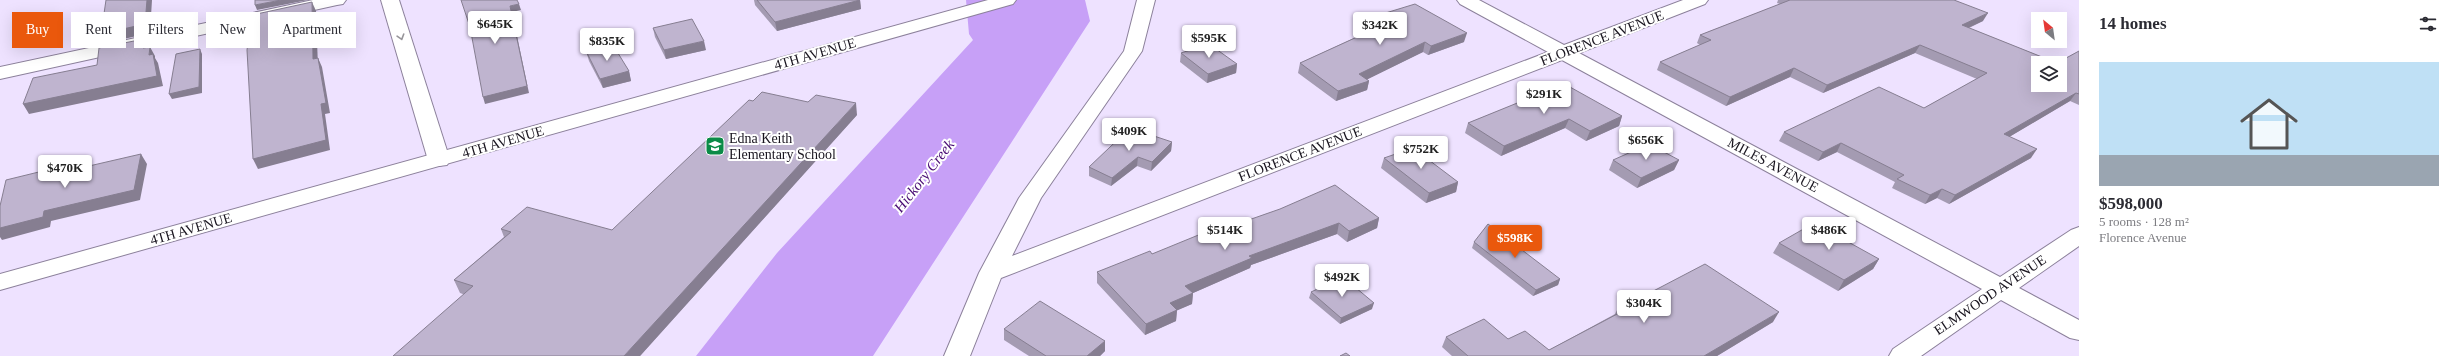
<!DOCTYPE html>
<html lang="en">
<head>
<meta charset="utf-8">
<style>
	body { margin:0; font-family:"Times New Roman",serif; background:#f7f7f7; color:#2b2b33; height:100vh; display:flex; flex-direction:column; font-size:15px; white-space:nowrap }
	* { box-sizing:border-box; margin:0 }
	p { font-size:13px; color:#7c7c81 }
	.icon { flex:none; width:22px; height:22px; fill:none; stroke:currentColor; stroke-width:2; stroke-linecap:round; stroke-linejoin:round }
	.map { position:relative; flex:1; overflow:hidden }
	.drawer { display:flex; flex-direction:column; background:#fff; width:380px }
	.drawer>* { flex:none }
	.top-card { position:absolute; left:12px; top:12px; width:380px; height:36px; display:flex; gap:8px }
	.needle { width:26px; rotate:331deg }
	.fabs { position:absolute; left:2031px; top:12px; display:grid; gap:8px }
	.fabs a { display:grid; place-items:center; width:36px; height:36px; border-radius:0px; background:#fff; box-shadow:0 4px 16px #0002; font-size:20px }
	.price { position:absolute; translate:-50% -34px; padding:0 9px; border-radius:4px; background:#fff; color:#222; font-size:13px; line-height:26px; filter:drop-shadow(0 1px 2px #0008) }
	.price::after { content:''; position:absolute; left:50%; top:24px; width:12px; height:9px; margin-left:-6px; background:inherit; clip-path:polygon(0 0,100% 0,50% 100%) }
	.price.selected { background:#ea580c; color:#fff }
	ul { padding:0; list-style:none }
	li { display:grid; align-content:center; gap:8px; height:212px; padding:0 20px }
	li+li { border-top:1px solid #e1e1e2 }
	li span { display:grid; place-items:center; height:124px; border-radius:0px; color:#555 }
	li>.icon { margin-inline-start:auto }
	span .icon { width:72px; height:72px; fill:#fffc; stroke-width:1 }
	li b { font-size:17px }
	h2 { display:flex; justify-content:space-between; align-items:center; height:48px; padding:0 20px; font-size:17px }
	.tag { padding:0 14px; border-radius:0px; background:#fff; box-shadow:0 4px 16px #0002; font-size:14px; line-height:36px }
	.tag.selected { background:#ea580c; color:#fff }
	main { display:flex; flex:1; min-height:0 }
	.map>svg:first-child { display:block }
	.water { fill:#c7a0f7 }
	.lines { fill:none; stroke-linecap:round; stroke-linejoin:round }
	.street-casing { stroke:#8c819b; stroke-width:2 }
	.secondary-casing { stroke:#8c819b; stroke-width:2 }
	.street { fill:#fff; fill-rule:evenodd }
	.secondary { fill:#fff; fill-rule:evenodd }
	.wall { fill:#a49bb2 }
	.shaded-wall { fill:#867e91 }
	.building { fill:#bfb4cf; stroke:#867e91; fill-rule:evenodd }
	.oneway { stroke:#97959a }
	.labels { text-anchor:middle; dominant-baseline:central; stroke-width:4; stroke-linejoin:round; paint-order:stroke }
	.street-label { font-size:14px; fill:#18141e; stroke:#fff }
	.poi-label { font-size:14px; fill:#18141e; stroke:#fff; text-anchor:start }
	.water-label { font-size:15px; font-style:italic; fill:#470a73; stroke:#fff }
</style>
</head>
<body>
<main>
<div class="map">
<svg width="2079" height="356" viewBox="0 0 2079 356">
	<rect width="100%" height="100%" fill="#eee2ff"/>
	<!-- water -->
	<polygon class="water" points="966,0 1085,0 1090,21 873,356 696,356 777,253 973,40 969,34"/>
	<g class="lines">
		<!-- street casing -->
		<g class="street-casing">
			<g id="street">
				<polygon points="313,0 346,0 343,4 337,5 0,79 0,67"/>
				<polygon points="381,0 399,0 450,160 447,165 439,166 431,165 428,160"/>
				<polygon points="1137,0 1155,0 1142,51 1041,198 1012,256 1548,52 1460,4 1457,0 1479,0 1564,45 1683,0 1708,0 1705,4 1579,53 2000,277 2071,230 2079,227 2079,246 2019,288 2079,320 2079,340 2070,338 2001,300 1921,356 1889,356 1893,349 1982,289 1562,60 1001,278 970,356 944,356 979,273 1019,198 1124,51"/>
			</g>
		</g>
		<!-- secondary casing -->
		<g class="secondary-casing">
			<polygon id="secondary" points="988,0 1016,0 1013,4 0,290 0,274"/>
		</g>
		<!-- street -->
		<use href="#street" class="street"/>
		<!-- secondary -->
		<use href="#secondary" class="secondary"/>
	</g>
	<!-- wall -->
	<g class="wall">
		<polygon points="754,0 860,0 861,9 777,31 755,5"/>
		<polygon points="1778,0 1954,0 1983,21 1969,28 2057,63 2079,51 2079,105 2070,101 2009,137 2031,158 1949,204 1937,198 1925,204 1892,188 1895,182 1837,152 1818,161 1779,141 1784,132 1924,108 1977,79 1915,53 1823,93 1790,77 1726,106 1657,70 1660,62 1700,45 1697,43 1700,35 1780,4 1777,3"/>
		<polygon points="1379,15 1464,42 1428,55 1423,52 1367,79 1369,81 1367,90 1336,101 1298,73 1300,63 1380,26 1377,24"/>
		<polygon points="653,28 706,50 666,59 655,37"/>
		<polygon points="586,51 629,71 631,81 603,88 589,61"/>
		<polygon points="1181,53 1237,64 1236,73 1207,83 1180,62"/>
		<polygon points="1529,96 1622,116 1619,126 1586,141 1565,128 1501,156 1465,133 1468,123 1528,99"/>
		<polygon points="857,115 640,356 460,293 454,280 504,237 501,229 612,230"/>
		<polygon points="1172,142 1171,151 1151,171 1137,166 1111,186 1089,176 1089,167"/>
		<polygon points="1384,158 1458,182 1456,192 1426,203 1381,168"/>
		<polygon points="1613,160 1679,160 1674,170 1637,188 1609,170"/>
		<polygon points="1379,218 1377,228 1347,242 1337,234 1251,265 1250,268 1193,293 1192,304 1177,310 1176,321 1145,335 1097,283 1097,272 1152,254 1220,230"/>
		<polygon points="1474,242 1560,279 1558,285 1533,296 1472,248"/>
		<polygon points="1779,243 1879,259 1873,269 1838,291 1773,253"/>
		<polygon points="1311,292 1372,309 1340,324 1309,298"/>
		<polygon points="1617,310 1773,322 1717,356 1452,356 1442,347 1446,337 1508,339 1549,350 1615,314"/>
		<polygon points="1004,329 1105,341 1105,351 1100,356 1029,356 1004,340"/>
	</g>
	<!-- shaded-wall -->
	<g class="shaded-wall">
		<polygon points="147,0 152,0 150,33 106,43 101,34"/>
		<polygon points="281,0 308,0 257,10 255,5"/>
		<polygon points="860,0 861,9 777,31 775,22"/>
		<polygon points="312,2 316,11 318,68 313,59"/>
		<polygon points="519,4 521,10 512,12 529,93 485,104 483,97 510,6"/>
		<polygon points="1988,13 1983,21 1957,33 1962,25"/>
		<polygon points="1467,33 1464,42 1428,55 1431,46"/>
		<polygon points="144,39 149,48 143,48"/>
		<polygon points="704,41 706,50 666,59 664,50"/>
		<polygon points="1425,42 1423,52 1358,84 1359,74"/>
		<polygon points="1920,45 1915,53 1823,93 1827,85"/>
		<polygon points="150,47 155,56 155,58 158,63 163,86 29,114 23,104 149,55"/>
		<polygon points="200,49 202,54 202,93 172,99 169,94"/>
		<polygon points="318,58 322,67 330,113 325,114 330,150 258,169 253,159"/>
		<polygon points="1237,64 1236,73 1207,83 1208,74"/>
		<polygon points="1794,68 1790,77 1726,106 1730,97"/>
		<polygon points="629,71 631,81 603,88 600,79"/>
		<polygon points="1369,81 1367,90 1336,101 1338,91"/>
		<polygon points="2076,93 2070,101 1999,143 2004,134"/>
		<polygon points="856,103 857,115 640,356 624,356"/>
		<polygon points="1622,116 1619,126 1586,141 1590,131"/>
		<polygon points="1569,119 1565,128 1501,156 1504,146"/>
		<polygon points="1172,142 1171,151 1151,171 1152,162"/>
		<polygon points="1841,143 1837,152 1818,161 1823,152"/>
		<polygon points="2037,149 2031,158 1949,204 1955,195"/>
		<polygon points="141,154 147,164 140,200 51,221 50,227 2,240 0,237 0,228"/>
		<polygon points="1138,157 1137,166 1111,186 1112,178"/>
		<polygon points="1679,160 1674,170 1637,188 1641,178"/>
		<polygon points="51,169 58,179 50,175"/>
		<polygon points="1458,182 1456,192 1426,203 1429,193"/>
		<polygon points="1942,189 1937,198 1925,204 1930,195"/>
		<polygon points="1379,218 1377,228 1347,242 1349,231"/>
		<polygon points="1339,223 1337,234 1251,265 1250,268 1184,297 1185,286 1249,256"/>
		<polygon points="1879,259 1873,269 1838,291 1844,280"/>
		<polygon points="1560,279 1558,285 1533,296 1536,290"/>
		<polygon points="1193,293 1192,304 1169,314 1170,303"/>
		<polygon points="1374,303 1372,309 1340,324 1341,318"/>
		<polygon points="1177,310 1176,321 1145,335 1146,324"/>
		<polygon points="1779,312 1773,322 1717,356 1704,356"/>
		<polygon points="1105,341 1105,351 1100,356 1087,356"/>
	</g>
	<!-- building -->
	<g class="building">
		<polygon points="106,0 147,0 145,24 101,34"/>
		<polygon points="255,0 281,0 255,5"/>
		<polygon points="461,0 517,0 519,4 510,6 527,86 483,97 470,27"/>
		<polygon points="757,0 860,0 775,22"/>
		<path d="M1790 0H1954L1988 13 1962 25 2057 63 2079 51V94L2076 93 2004 134 2037 149 1955 195 1942 189 1930 195 1897 179 1904 175 1841 143 1823 152 1784 132 1879 87 1924 108 1987 73 1920 45 1827 85 1794 68 1730 97 1660 62 1711 40 1700 35ZM2038 63H2060V85H2038Z"/>
		<polygon points="312,2 313,59 318,58 326,103 321,104 326,140 253,159 247,50 252,15"/>
		<polygon points="1415,4 1467,33 1431,46 1425,42 1359,74 1369,81 1338,91 1300,63 1390,22 1379,15"/>
		<polygon points="692,19 704,41 664,50 653,28"/>
		<polygon points="144,39 143,48 150,47 149,55 153,54 157,76 23,104 33,78 97,65 99,48"/>
		<polygon points="1209,44 1237,64 1208,74 1181,53"/>
		<polygon points="613,45 629,71 600,79 586,51"/>
		<polygon points="200,49 199,87 169,94 176,54"/>
		<polygon points="1561,82 1622,116 1590,131 1569,119 1504,146 1468,123 1532,97 1529,96"/>
		<polygon points="762,92 808,102 816,95 856,103 624,356 393,356 473,286 454,280 511,232 501,229 527,207 612,230 749,100 753,101"/>
		<polygon points="1130,128 1172,142 1152,162 1138,157 1112,178 1089,167"/>
		<polygon points="1649,144 1679,160 1641,178 1613,160"/>
		<polygon points="1413,148 1458,182 1429,193 1384,158"/>
		<polygon points="141,154 134,190 44,211 43,217 0,228 0,206 6,180 51,169 50,175"/>
		<polygon points="1335,185 1379,218 1349,231 1339,223 1249,256 1252,258 1185,286 1193,293 1170,303 1177,310 1146,324 1097,272 1150,251 1152,254 1218,227 1220,230 1280,209"/>
		<polygon points="1814,223 1879,259 1844,280 1779,243"/>
		<polygon points="1488,224 1560,279 1536,290 1474,242"/>
		<polygon points="1705,264 1779,312 1704,356 1468,356 1446,337 1484,319 1508,339 1525,331 1549,350 1621,312 1617,310"/>
		<polygon points="1343,277 1374,303 1341,318 1311,292"/>
		<polygon points="1040,301 1105,341 1087,356 1046,356 1004,329"/>
		<polygon points="1346,353 1350,356 1340,356"/>
	</g>
	<!-- one-way arrows -->
	<defs><path id="oneway-chevron" d="M-2-3.5L2.5 0L-2 3.5" fill="none" stroke-width="1.6" stroke-linecap="round" stroke-linejoin="round"/></defs>
	<use class="oneway" href="#oneway-chevron" transform="translate(401 37) rotate(73)"/>
	<!-- icons -->
	<defs>
		<g id="school-square" transform="scale(1)"><rect x="-9" y="-9" width="18" height="18" rx="4" fill="#0b8b47" stroke="#fff"/><path d="M0-5L7-2L0 1L-7-2ZM-4 1L0 2.5L4 1V4Q0 6-4 4Z" fill="#fff"/></g>
	</defs>
	<g fill-rule="evenodd">
		<use href="#school-square" x="715" y="146"/>
	</g>
	<g class="labels">
		<!-- street labels -->
		<g class="street-label">
			<text transform="translate(1602 38) rotate(-21)">FLORENCE AVENUE</text>
			<text transform="translate(815 54) rotate(-16)">4TH AVENUE</text>
			<text transform="translate(503 142) rotate(-16)">4TH AVENUE</text>
			<text transform="translate(1300 154) rotate(-21)">FLORENCE AVENUE</text>
			<text transform="translate(1773 165) rotate(28)">MILES AVENUE</text>
			<text transform="translate(191 229) rotate(-16)">4TH AVENUE</text>
			<text transform="translate(1990 295) rotate(-34)">ELMWOOD AVENUE</text>
		</g>
		<!-- poi labels -->
		<g class="poi-label">
			<text x="729" y="138">Edna Keith<tspan x="729" dy="16">Elementary School</tspan></text>
		</g>
		<!-- water labels -->
		<g class="water-label">
			<text transform="translate(924 176) rotate(-52)">Hickory Creek</text>
		</g>
	</g>
</svg>
<div class="fabs">
<a><svg class="needle" viewBox="-14 -14 28 28"><path d="M0-13l5 13h-10z" fill="#e53935"/><path d="M0 13l5-13h-10z" fill="#7c7c81"/></svg></a>
<a><svg class="icon" aria-label="layers" viewBox="0 0 24 24"><path d="M12 4l9 5-9 5-9-5zM3 14l9 5 9-5"/></svg></a>
</div>
<b class="price" style="left:495px;top:45px">$645K</b>
<b class="price" style="left:1380px;top:46px">$342K</b>
<b class="price" style="left:1209px;top:59px">$595K</b>
<b class="price" style="left:607px;top:62px">$835K</b>
<b class="price" style="left:1544px;top:115px">$291K</b>
<b class="price" style="left:1129px;top:152px">$409K</b>
<b class="price" style="left:1646px;top:161px">$656K</b>
<b class="price" style="left:1421px;top:170px">$752K</b>
<b class="price" style="left:65px;top:189px">$470K</b>
<b class="price" style="left:1225px;top:251px">$514K</b>
<b class="price" style="left:1829px;top:251px">$486K</b>
<b class="price selected" style="left:1515px;top:259px">$598K</b>
<b class="price" style="left:1342px;top:298px">$492K</b>
<b class="price" style="left:1644px;top:324px">$304K</b>
<div class="top-card">
<a class="tag selected">Buy</a>
<a class="tag">Rent</a>
<a class="tag">Filters</a>
<a class="tag">New</a>
<a class="tag">Apartment</a>
</div>
</div>
<section class="drawer">
<h2>14 homes<svg class="icon" aria-label="filters" viewBox="0 0 24 24"><path d="M4 7h16M4 17h16"/><circle cx="9" cy="7" r="2"/><circle cx="15" cy="17" r="2"/></svg></h2>
<ul>
<li><span style="background:linear-gradient(#bfe0f5 75%,#9aa5b1 0)"><svg class="icon" aria-label="home" viewBox="0 0 24 24"><path d="M3 11l9-7 9 7M6 9v11h12V9"/></svg></span><div><b>$598,000</b><p>5 rooms · 128 m²</p><p>Florence Avenue</p></div></li>
</ul>
</section>
</main>
</body>
</html>
